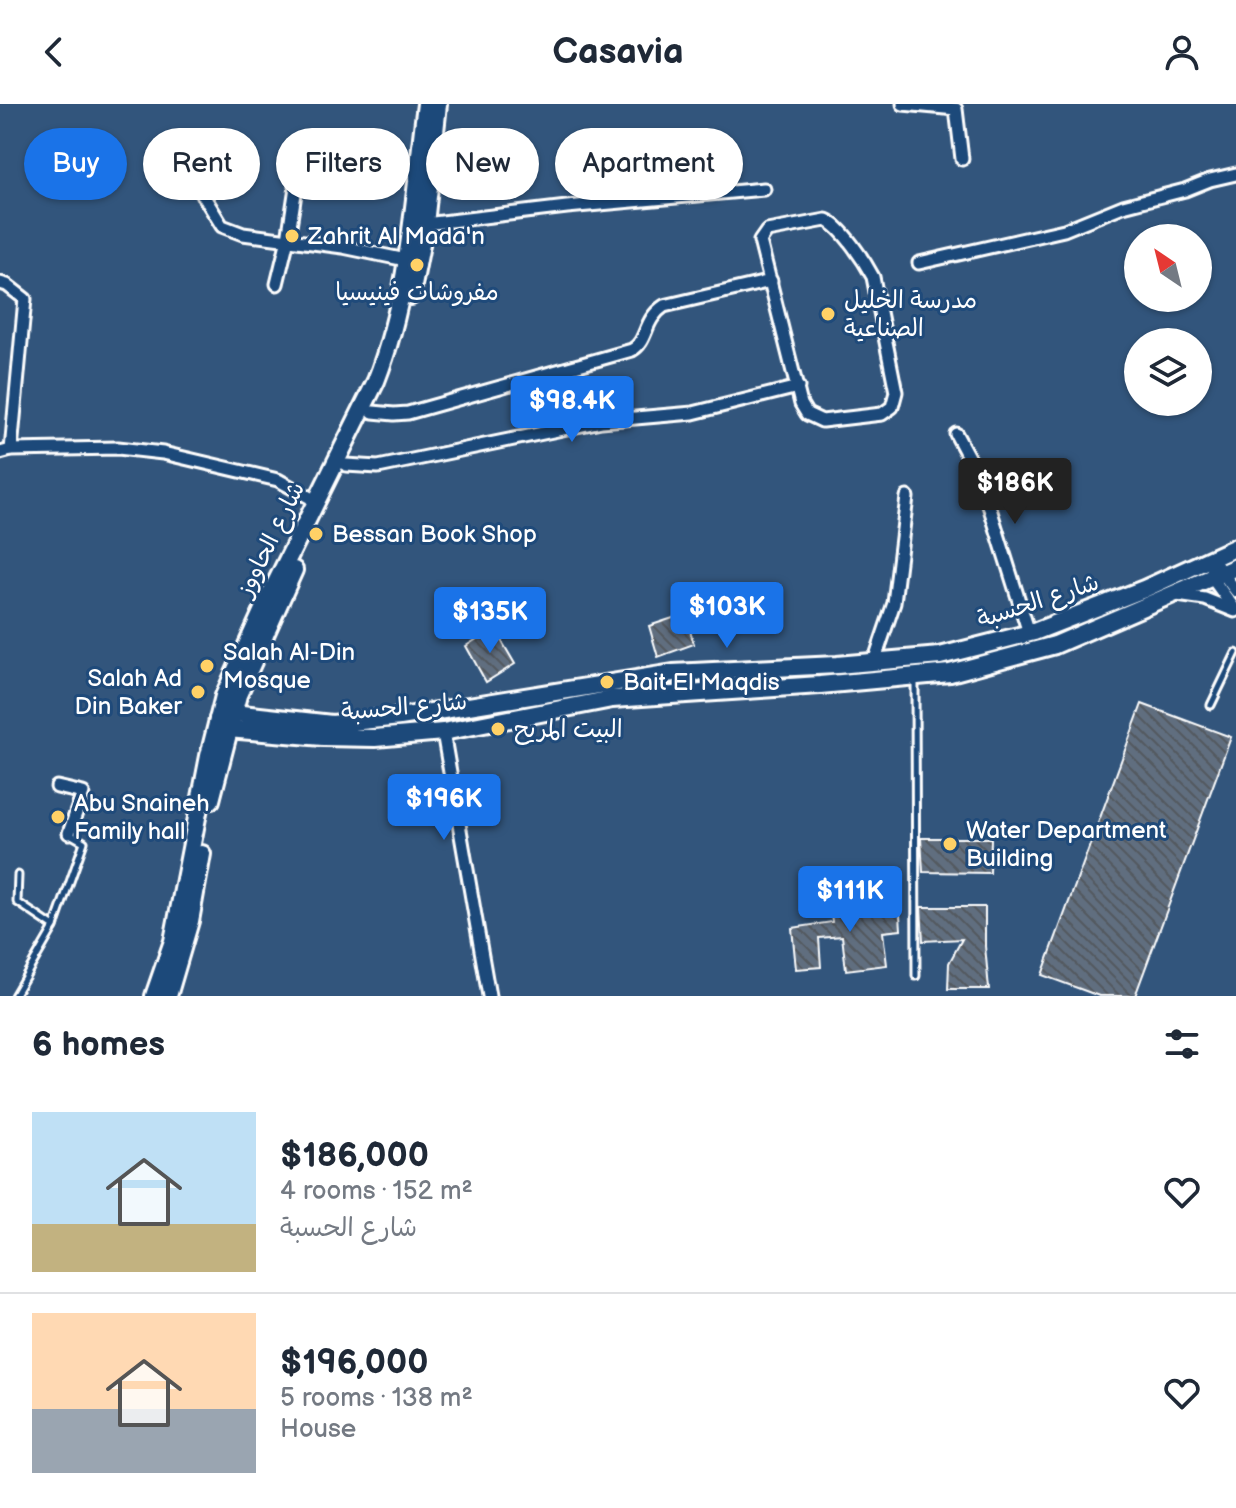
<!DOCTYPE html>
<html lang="en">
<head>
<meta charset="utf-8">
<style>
	body { margin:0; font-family:"Balsamiq Sans","Playpen Sans Arabic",sans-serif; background:#f2f2f3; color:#1f2937; height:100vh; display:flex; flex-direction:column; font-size:30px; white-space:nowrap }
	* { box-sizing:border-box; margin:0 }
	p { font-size:26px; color:#747a83 }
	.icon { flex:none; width:44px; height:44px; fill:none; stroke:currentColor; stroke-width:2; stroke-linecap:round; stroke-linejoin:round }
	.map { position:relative; height:892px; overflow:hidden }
	.panel { display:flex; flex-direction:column; background:#fff; flex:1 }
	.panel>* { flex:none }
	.guide { position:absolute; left:24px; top:24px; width:800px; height:72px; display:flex; gap:16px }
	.needle { width:52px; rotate:325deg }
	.buttons { position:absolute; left:1124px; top:120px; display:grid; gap:16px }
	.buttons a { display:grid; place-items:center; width:88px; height:88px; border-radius:50%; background:#fff; box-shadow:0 2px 6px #0004; font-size:40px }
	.price { position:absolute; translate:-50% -68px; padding:0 18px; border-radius:8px; background:#1a73e8; color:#fff; font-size:26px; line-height:52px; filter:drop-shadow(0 2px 4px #0008) }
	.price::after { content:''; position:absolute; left:50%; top:48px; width:24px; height:18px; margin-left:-12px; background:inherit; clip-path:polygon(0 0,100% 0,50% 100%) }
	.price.current { background:#222; color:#fff }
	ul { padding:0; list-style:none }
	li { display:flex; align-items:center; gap:24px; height:200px; padding:0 32px }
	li+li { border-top:2px solid #e0e1e3 }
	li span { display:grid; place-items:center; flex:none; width:224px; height:160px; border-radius:0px; color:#555 }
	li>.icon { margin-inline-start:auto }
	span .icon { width:96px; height:96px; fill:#fffc; stroke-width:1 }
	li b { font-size:34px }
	h2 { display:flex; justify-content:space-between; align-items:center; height:96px; padding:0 32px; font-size:34px }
	.tag { padding:0 28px; border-radius:36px; background:#fff; box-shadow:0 2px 6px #0004; font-size:28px; line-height:72px }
	.tag.current { background:#1a73e8; color:#fff }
	header { display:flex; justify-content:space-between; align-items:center; height:104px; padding:0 32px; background:#fff; font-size:36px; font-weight:800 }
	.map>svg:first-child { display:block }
	.building { fill:url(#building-back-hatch); stroke:#fff; stroke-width:2 }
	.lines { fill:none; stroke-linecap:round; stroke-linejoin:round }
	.service-casing { stroke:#fff; stroke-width:11 }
	.minor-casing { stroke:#fff; stroke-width:17 }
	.secondary-casing { stroke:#fff; stroke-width:22 }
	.service { stroke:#1f4a7a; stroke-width:5 }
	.minor { stroke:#1f4a7a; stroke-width:11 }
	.secondary { stroke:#1f4a7a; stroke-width:16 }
	.poi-dot { fill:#ffd166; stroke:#1f4a7a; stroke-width:3 }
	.labels { text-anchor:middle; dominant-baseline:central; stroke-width:6; stroke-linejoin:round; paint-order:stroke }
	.poi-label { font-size:24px; fill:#fff; stroke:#1f4a7a; text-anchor:start }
	.street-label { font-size:24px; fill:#fff; stroke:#1f4a7a }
</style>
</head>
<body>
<header><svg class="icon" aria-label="back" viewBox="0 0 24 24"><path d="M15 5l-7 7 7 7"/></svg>Casavia<svg class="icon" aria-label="person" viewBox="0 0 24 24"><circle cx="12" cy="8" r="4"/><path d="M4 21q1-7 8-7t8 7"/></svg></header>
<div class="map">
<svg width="1236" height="892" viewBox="0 0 1236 892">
	<defs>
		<pattern id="building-back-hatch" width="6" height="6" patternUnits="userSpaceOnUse" patternTransform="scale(2)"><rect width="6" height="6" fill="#606e7f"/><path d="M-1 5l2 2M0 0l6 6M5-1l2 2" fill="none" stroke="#53585e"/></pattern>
	</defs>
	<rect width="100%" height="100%" fill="#32557c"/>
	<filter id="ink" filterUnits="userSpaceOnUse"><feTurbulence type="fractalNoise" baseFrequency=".0125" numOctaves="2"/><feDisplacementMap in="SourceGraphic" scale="16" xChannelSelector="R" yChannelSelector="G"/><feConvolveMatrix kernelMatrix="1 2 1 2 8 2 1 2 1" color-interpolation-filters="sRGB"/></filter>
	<g filter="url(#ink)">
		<!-- building -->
		<g class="building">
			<polygon points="685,510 694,540 658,553 649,522"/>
			<polygon points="494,524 515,560 486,578 466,542"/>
			<polygon points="1142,600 1231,633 1135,892 1099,892 1042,871"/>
			<polygon points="921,734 991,734 990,769 923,768"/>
			<polygon points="899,795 901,826 883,828 887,861 846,866 842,832 819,834 821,863 796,865 792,824 832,818 830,802"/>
			<polygon points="921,803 985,803 985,842 989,885 948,885 949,859 962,835 923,837"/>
		</g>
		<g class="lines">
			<!-- service casing -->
			<g class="service-casing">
				<g id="service">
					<polyline points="915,577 916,872"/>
					<polyline points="1211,601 1236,549"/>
					<polyline points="18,771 17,798 54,823"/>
					<polyline points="14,892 54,823 84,738 70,730"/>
				</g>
			</g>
			<!-- minor casing -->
			<g class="minor-casing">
				<g id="minor">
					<polyline points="903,0 956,5 962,55"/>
					<polyline points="188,75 200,86 222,122 243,130 343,143 406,156"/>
					<path d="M826 116C842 122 865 158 873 173L896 288 892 303 882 310 822 317 807 310 801 300 760 137 767 127Z"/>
					<polyline points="425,120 567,103 764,85"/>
					<polyline points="919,159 1064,126 1123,102 1185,86 1210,76 1236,70"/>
					<polyline points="0,179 7,181 25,195 11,346"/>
					<polyline points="277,180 288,135 302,44"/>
					<path d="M373 308 394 310 408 309 632 246C648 237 643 216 664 202L771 177"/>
					<polyline points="956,330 982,379 1029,529"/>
					<polyline points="0,349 11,346 118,344 163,349 278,376 316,397"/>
					<polyline points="346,361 378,363 601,317 693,309 798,283"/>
					<polyline points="1211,454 1236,487"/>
					<polyline points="1212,467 1212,474 1233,503"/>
					<polyline points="1177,491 1205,495 1235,507"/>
					<polyline points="874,558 894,499 907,393"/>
					<polyline points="443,628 489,892"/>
					<polyline points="57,683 83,689 69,729"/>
				</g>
			</g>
			<!-- secondary casing -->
			<g class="secondary-casing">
				<g id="secondary">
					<polyline points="411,192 425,120 438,0"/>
					<polyline points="1236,443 1144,485 1034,528 940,552 837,561 673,569 400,613 332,620 233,609 218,615 228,625 323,633 375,634 443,628 612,595 820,581 950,569 1055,541 1236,463"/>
					<polyline points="211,696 238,591 294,466"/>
					<path d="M154 892 173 837 209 652 224 592 266 499 376 277C410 190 414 93 426 0"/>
					<polyline points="168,892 190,817 202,750"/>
				</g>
			</g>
			<!-- service -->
			<use href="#service" class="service"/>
			<!-- minor -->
			<use href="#minor" class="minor"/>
			<!-- secondary -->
			<use href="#secondary" class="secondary"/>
		</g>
	</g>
	<!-- markers -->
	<g class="poi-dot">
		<circle cx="292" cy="132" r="8"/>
		<circle cx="417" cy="161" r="8"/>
		<circle cx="828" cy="210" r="8"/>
		<circle cx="316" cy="430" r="8"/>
		<circle cx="207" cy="562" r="8"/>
		<circle cx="607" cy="578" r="8"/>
		<circle cx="198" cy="588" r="8"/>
		<circle cx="498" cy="625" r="8"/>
		<circle cx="58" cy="713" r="8"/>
		<circle cx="950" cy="740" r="8"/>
	</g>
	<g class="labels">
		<!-- poi labels -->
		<g class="poi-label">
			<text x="308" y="132">Zahrit Al Mada'n</text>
			<text x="417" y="188" text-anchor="middle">مفروشات فينيسيا</text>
			<text x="844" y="196">مدرسة الخليل<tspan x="844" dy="28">الصناعية</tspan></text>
			<text x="332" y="430">Bessan Book Shop</text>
			<text x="223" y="548">Salah Al-Din<tspan x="223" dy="28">Mosque</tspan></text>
			<text x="182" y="574" text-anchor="end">Salah Ad<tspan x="182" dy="28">Din Baker</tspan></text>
			<text x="623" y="578">Bait El Maqdis</text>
			<text x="514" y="625">البيت المريح</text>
			<text x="74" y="699">Abu Snaineh<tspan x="74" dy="28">Family hall</tspan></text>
			<text x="966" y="726">Water Department<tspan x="966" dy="28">Building</tspan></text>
		</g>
		<!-- street labels -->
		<g class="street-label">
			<text transform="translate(271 435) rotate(-64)">شارع الحاووز</text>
			<text transform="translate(1038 497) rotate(-18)">شارع الحسبة</text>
			<text transform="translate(404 603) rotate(-5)">شارع الحسبة</text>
		</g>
	</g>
</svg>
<div class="buttons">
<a><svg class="needle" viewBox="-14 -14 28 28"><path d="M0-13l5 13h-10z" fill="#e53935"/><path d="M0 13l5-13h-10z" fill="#747a83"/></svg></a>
<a><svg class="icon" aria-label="layers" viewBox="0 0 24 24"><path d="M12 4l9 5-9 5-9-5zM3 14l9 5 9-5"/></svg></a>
</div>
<b class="price" style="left:572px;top:340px">$98.4K</b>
<b class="price current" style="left:1015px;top:422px">$186K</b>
<b class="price" style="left:727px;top:546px">$103K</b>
<b class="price" style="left:490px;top:551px">$135K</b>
<b class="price" style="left:444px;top:738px">$196K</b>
<b class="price" style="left:850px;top:830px">$111K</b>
<div class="guide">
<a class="tag current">Buy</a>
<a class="tag">Rent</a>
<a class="tag">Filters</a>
<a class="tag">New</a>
<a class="tag">Apartment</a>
</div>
</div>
<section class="panel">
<h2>6 homes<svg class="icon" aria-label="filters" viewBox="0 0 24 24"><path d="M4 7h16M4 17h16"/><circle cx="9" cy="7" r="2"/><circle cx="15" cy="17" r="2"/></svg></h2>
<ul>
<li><span style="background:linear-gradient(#bfe0f5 70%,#c2b280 0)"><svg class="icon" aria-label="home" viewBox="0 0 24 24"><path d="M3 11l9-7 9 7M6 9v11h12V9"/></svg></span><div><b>$186,000</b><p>4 rooms · 152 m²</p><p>شارع الحسبة</p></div><svg class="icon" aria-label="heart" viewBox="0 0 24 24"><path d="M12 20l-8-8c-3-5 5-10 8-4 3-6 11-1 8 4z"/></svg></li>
<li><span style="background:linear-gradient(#ffd9b3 60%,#9aa5b1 0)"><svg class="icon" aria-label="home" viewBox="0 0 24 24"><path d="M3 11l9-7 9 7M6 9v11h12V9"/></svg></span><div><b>$196,000</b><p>5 rooms · 138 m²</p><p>House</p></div><svg class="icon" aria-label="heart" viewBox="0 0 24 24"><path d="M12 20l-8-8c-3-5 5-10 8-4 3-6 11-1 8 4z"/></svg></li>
</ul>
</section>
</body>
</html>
